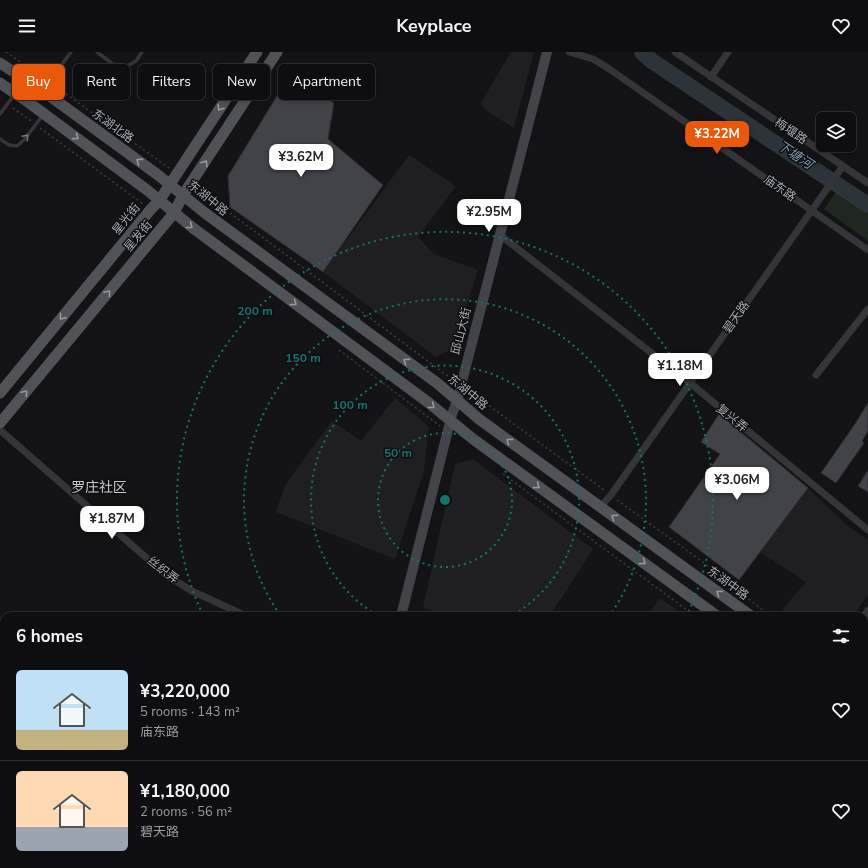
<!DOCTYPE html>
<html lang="en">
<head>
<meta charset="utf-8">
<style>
	body { margin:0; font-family:"Nunito Sans","Noto Sans SC",sans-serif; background:#171719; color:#f1f3f6; height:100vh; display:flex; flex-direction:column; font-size:15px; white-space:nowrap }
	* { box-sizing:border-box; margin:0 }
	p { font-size:13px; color:#9b9c9f }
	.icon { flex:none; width:22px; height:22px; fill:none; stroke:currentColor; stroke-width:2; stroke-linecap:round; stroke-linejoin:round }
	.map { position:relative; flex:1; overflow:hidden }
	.drawer { position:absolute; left:0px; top:560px; width:868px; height:256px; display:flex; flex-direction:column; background:#0e0e10; border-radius:12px 12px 0 0; box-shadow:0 2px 6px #0003,0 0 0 1px #2e2e30 }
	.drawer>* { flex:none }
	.top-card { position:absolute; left:12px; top:12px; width:400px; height:36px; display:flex; gap:8px }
	.tools { position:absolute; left:816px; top:60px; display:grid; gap:8px }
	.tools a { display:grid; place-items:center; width:40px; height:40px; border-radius:6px; background:#0e0e10; box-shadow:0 2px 6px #0003,0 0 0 1px #2e2e30; font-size:20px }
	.price { position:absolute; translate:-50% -34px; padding:0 9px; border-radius:8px; background:#fff; color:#222; font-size:13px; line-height:26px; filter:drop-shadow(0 1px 2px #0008) }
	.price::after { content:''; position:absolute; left:50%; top:24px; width:12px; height:9px; margin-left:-6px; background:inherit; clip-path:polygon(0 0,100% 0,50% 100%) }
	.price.on { background:#ea580c; color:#fff }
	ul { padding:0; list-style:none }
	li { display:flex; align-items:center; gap:12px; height:100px; padding:0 16px }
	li+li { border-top:1px solid #2e2e30 }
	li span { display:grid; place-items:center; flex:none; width:112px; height:80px; border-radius:6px; color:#555 }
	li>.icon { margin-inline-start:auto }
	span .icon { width:48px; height:48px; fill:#fffc; stroke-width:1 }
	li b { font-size:17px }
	h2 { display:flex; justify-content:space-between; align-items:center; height:48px; padding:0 16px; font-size:17px }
	.pill { padding:0 14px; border-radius:6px; background:#0e0e10; box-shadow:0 2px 6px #0003,0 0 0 1px #2e2e30; font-size:14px; line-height:36px }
	.pill.on { background:#ea580c; color:#fff }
	header { display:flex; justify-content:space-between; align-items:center; height:52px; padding:0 16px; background:#0e0e10; font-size:18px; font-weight:700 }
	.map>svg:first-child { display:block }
	.built { fill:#1f1f22 }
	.green { fill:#1f2720 }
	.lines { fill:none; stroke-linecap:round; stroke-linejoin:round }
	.river { stroke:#2c343a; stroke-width:16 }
	.building { fill:#424348; stroke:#2d2d31 }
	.path { stroke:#3a3c40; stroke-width:1.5; stroke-dasharray:2 3; stroke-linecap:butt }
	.lane { stroke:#343539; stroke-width:3.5 }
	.street { stroke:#343539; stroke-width:7 }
	.secondary { stroke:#424449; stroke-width:10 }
	.primary { stroke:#505258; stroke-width:11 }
	.oneway { stroke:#9498a2 }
	.oneway2 { stroke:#72757d }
	.ring { fill:none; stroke:#0f766e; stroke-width:2; stroke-dasharray:2 4 }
	.labels { text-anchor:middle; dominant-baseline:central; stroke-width:3; stroke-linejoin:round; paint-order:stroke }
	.street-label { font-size:12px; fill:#a5aab4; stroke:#0e0e10 }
	.water-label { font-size:13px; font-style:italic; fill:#7e98ae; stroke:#0e0e10 }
	.quarter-label { font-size:14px; fill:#c6c9d1; stroke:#0e0e10 }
	.centre { fill:#0f766e; stroke:#0e0e10; stroke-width:2 }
	.ring-label { font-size:12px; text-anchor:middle; font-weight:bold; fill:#0f766e; stroke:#0e0e10; stroke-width:3; stroke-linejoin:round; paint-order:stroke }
</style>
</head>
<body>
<header><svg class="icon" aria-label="menu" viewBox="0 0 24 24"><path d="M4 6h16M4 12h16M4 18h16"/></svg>Keyplace<svg class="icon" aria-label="heart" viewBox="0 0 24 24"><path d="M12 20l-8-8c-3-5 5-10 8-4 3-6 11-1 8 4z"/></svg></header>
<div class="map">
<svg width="868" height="816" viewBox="0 0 868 816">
	<rect width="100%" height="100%" fill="#131315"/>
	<!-- built -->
	<g class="built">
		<polygon points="511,0 534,0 514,76 491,62 480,52"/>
		<polygon points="409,103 456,134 418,185 434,202 478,218 454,296 436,305 323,220"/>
		<polygon points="395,346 429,375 424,419 395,507 276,460 285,433 332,369 361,389"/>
		<polygon points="473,407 593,497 550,564 444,564 423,555 455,412"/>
		<polygon points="808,436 847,473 868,488 868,543 853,564 786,564 780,560 806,530 760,500"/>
		<polygon points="660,546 685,564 647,564"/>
		<polygon points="0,608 4,611 4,636 0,640"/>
		<polygon points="53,812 171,812 168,816 138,816 131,813 128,816 50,816"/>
		<polygon points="254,812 330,812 330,816 253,816"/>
	</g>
	<!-- green -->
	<polygon class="green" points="836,140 868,162 868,189 824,157"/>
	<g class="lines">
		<!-- river -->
		<polyline class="river" points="642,0 652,9 868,153"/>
	</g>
	<!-- building -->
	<g class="building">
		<polygon points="289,24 334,51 328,87 383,133 323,220 230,155 228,124"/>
		<polygon points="868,351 868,379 862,389 864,391 836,431 821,421 855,372"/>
		<polygon points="719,362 808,436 739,528 669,475 720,402 701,390"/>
		<polygon points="868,418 868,440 858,434"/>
	</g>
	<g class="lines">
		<!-- path -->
		<g class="path">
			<polyline points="6,0 42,25"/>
			<polyline points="66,42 169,116"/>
			<polyline points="13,56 31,69"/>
			<polyline points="40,76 143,152"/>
			<polyline points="198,137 453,328"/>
			<polyline points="339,298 440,374"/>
			<polyline points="469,339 604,438"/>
			<polyline points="503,422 695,564"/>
			<polyline points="617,448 700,508 770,564"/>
			<polyline points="864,683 868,685"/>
		</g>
		<!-- lane -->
		<g class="lane">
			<polyline points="97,0 114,13 123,16 136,9 142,0"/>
			<polyline points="43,38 71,0"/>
			<polyline points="0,62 15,42"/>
			<polyline points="0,87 9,93 17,94 24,88 43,63"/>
		</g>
		<!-- street -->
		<g class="street">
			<polyline points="569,0 593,7 608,16 868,198"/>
			<polyline points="675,0 868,131"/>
			<polyline points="711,25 728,0"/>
			<polyline points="500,183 690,331 868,478"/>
			<polyline points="816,323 868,257"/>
			<polyline points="0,378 166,523 192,539 246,564"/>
			<polyline points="600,455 611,443 843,114"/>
			<polyline points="864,564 868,558"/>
			<polyline points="0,575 4,577"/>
			<polyline points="384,812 390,816"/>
			<polyline points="206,816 206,815"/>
			<polyline points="244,816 245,812"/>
			<polyline points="691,816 694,812"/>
		</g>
		<!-- secondary -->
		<g class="secondary">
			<polyline points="450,368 457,349 547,0"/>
			<polyline points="401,564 449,374"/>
			<polyline points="339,816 340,812"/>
		</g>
		<!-- primary -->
		<g class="primary">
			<polyline points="0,11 43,39 158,123 205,161 437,331 479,367 751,564"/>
			<polyline points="0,31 28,50 147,138 193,176 429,351 473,387 717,564"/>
			<polyline points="0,341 151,157 159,149 257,0"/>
			<polyline points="0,371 174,161 183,143 277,0"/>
			<polyline points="864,642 868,645"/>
			<polyline points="864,665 868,667"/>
		</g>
	</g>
	<!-- one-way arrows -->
	<defs><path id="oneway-chevron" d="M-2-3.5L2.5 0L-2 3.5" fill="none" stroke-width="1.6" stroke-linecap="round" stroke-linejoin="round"/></defs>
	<g class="oneway">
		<use href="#oneway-chevron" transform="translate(220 56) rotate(123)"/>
		<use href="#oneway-chevron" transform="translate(76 85) rotate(36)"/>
		<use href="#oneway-chevron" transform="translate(139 109) rotate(-144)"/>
		<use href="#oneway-chevron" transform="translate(205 111) rotate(-57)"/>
		<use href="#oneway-chevron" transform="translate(190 174) rotate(38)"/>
		<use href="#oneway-chevron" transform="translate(108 241) rotate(-50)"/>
		<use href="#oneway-chevron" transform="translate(294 251) rotate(37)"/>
		<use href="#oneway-chevron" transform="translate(62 265) rotate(129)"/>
		<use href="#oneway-chevron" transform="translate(406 309) rotate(-144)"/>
		<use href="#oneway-chevron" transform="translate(25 341) rotate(-50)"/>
		<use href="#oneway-chevron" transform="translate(432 354) rotate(39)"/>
		<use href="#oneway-chevron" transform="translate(509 389) rotate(-144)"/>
		<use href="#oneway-chevron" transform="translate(537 434) rotate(36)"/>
		<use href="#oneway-chevron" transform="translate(614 465) rotate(-144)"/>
		<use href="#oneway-chevron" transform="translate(643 510) rotate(36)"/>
		<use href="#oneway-chevron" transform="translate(719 541) rotate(-144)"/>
	</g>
	<use class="oneway2" href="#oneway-chevron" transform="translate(26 85) rotate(-49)"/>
	<!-- distance rings -->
	<g class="ring">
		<circle cx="445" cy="448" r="67"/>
		<path d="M377 563A134 134 0 1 1 513 563"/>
		<path d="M280 563A201 201 0 1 1 610 563"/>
		<path d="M203 563A268 268 0 1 1 687 563"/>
	</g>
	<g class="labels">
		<!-- street labels -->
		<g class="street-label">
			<text transform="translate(113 74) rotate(36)">东湖北路</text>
			<text transform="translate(791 79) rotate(34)">梅堰路</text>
			<text transform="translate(780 136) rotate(35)">庙东路</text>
			<text transform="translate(208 146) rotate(39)">东湖中路</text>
			<text transform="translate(126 167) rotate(-51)">星光街</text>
			<text transform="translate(138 184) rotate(-50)">星发街</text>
			<text transform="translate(736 265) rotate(-55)">碧天路</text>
			<text transform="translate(461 279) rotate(-76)">邱山大街</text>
			<text transform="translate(468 340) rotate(40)">东湖中路</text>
			<text transform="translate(732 366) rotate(39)">复兴弄</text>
			<text transform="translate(163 518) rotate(38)">丝织弄</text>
			<text transform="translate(728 531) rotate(36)">东湖中路</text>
		</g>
		<!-- water labels -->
		<g class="water-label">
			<text transform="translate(795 103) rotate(34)">下塘河</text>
		</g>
		<!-- quarter labels -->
		<g class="quarter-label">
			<text x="99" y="435">罗庄社区</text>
		</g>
	</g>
	<circle cx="445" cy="448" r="6" class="centre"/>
	<g class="ring-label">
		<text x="255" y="263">200 m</text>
		<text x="303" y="310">150 m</text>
		<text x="350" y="357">100 m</text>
		<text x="398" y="405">50 m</text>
	</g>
</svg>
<div class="tools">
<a><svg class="icon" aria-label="layers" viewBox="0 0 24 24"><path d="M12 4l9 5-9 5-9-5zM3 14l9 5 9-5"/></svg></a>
</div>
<b class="price on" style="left:717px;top:103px">¥3.22M</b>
<b class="price" style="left:301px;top:126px">¥3.62M</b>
<b class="price" style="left:489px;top:181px">¥2.95M</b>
<b class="price" style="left:680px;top:335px">¥1.18M</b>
<b class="price" style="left:737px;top:449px">¥3.06M</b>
<b class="price" style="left:112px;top:488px">¥1.87M</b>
<div class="top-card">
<a class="pill on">Buy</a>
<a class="pill">Rent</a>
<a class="pill">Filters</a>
<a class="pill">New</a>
<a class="pill">Apartment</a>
</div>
<section class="drawer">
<h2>6 homes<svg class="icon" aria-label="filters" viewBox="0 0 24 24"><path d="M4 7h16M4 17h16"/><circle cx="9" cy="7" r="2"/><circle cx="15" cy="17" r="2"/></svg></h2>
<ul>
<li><span style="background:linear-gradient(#bfe0f5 75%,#c2b280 0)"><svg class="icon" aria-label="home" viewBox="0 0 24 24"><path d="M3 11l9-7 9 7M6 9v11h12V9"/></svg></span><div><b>¥3,220,000</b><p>5 rooms · 143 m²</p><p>庙东路</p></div><svg class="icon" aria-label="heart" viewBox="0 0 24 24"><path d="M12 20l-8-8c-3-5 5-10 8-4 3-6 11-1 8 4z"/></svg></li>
<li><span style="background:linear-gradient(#ffd9b3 70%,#9aa5b1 0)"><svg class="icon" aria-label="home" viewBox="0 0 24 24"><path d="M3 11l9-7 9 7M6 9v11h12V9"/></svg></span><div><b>¥1,180,000</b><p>2 rooms · 56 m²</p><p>碧天路</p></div><svg class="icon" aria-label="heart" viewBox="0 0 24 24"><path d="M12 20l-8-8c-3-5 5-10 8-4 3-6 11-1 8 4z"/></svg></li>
</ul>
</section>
</div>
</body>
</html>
